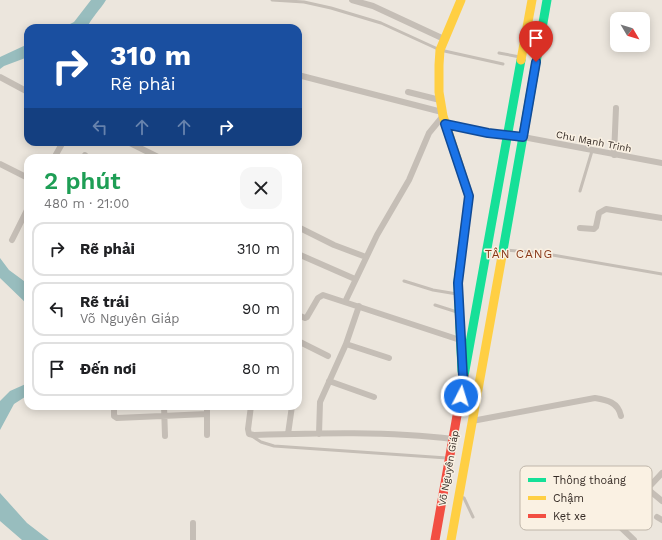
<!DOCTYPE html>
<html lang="vi">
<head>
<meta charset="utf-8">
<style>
	:root { --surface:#fff; --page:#f6f6f6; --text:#202124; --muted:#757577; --line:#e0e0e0 }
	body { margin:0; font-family:"Work Sans",sans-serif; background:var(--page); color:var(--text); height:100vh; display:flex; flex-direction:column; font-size:15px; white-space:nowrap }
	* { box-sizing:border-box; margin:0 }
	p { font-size:13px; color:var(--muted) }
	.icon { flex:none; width:22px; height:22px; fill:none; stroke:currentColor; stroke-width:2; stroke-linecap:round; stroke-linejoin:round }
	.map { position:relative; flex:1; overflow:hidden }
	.side { position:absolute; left:24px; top:154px; width:278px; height:256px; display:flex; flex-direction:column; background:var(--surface); border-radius:12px; box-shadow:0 2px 10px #0003 }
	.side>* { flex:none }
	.guide { position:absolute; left:24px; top:24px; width:278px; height:122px; border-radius:12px; box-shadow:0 2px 10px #0003; background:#1a4fa0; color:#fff; overflow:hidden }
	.needle { width:26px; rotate:128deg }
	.fabs { position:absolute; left:610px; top:12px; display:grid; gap:8px }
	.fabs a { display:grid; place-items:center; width:40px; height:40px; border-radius:8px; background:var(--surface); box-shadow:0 2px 10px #0003; font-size:20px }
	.pin { position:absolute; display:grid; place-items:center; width:34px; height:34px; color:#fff; margin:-41px -17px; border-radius:50% 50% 50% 0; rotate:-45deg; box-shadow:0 0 4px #0007 }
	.pin .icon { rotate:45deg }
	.me { position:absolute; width:44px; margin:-22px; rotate:5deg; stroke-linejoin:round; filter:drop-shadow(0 0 3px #0008) }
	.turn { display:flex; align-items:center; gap:14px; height:84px; padding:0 20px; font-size:18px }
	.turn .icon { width:52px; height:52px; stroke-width:2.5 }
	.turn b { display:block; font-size:28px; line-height:34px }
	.lanes { display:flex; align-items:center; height:38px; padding:0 20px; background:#0003; justify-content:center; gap:20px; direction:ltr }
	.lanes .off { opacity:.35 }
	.round { display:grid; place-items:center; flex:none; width:42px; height:42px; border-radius:12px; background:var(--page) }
	.head { display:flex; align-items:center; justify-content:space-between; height:68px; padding:0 20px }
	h1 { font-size:24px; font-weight:600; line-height:30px; color:#1e9e55 }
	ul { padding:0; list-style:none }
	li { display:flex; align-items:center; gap:12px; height:54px; margin:0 8px 6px; padding:0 12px; border:2px solid var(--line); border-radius:12px }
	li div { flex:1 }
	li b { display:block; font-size:15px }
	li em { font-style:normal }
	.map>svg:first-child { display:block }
	.water { fill:#98bdbe }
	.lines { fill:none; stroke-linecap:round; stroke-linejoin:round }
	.lane { stroke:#c5beb6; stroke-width:3 }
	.street { stroke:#c5beb6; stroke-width:6 }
	.fast { stroke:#16e098; stroke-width:9 }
	.slow { stroke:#ffcf43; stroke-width:9 }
	.jam { stroke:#f24e42; stroke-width:9 }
	.route-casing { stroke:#114b97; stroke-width:10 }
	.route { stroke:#1a73e8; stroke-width:7 }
	.labels { text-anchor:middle; stroke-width:3; stroke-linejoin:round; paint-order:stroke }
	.street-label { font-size:10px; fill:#352b25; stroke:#faf1e3 }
	.quarter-label { font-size:12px; letter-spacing:1px; fill:#893919; stroke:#faf1e3 }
	.key { fill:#faf1e3; stroke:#bfb6aa; stroke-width:1 }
	.key-label { font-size:11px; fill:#352b25 }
</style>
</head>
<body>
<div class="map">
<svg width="662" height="540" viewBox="0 0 662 540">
	<rect width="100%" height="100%" fill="#ece6dd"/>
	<path class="water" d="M91,0H106C100,10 91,18 87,28H62L74,22Z
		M28,44V57L4,66L0,69V57Z
		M0,258L9,270L28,284V305L0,278Z
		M28,383V395L14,404L0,430V401L10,391Z
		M0,493L27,523L49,540H22L0,521Z"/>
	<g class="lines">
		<path class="lane" d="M272,0L304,2L331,8L381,23L440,50L503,64
			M499,53L520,57
			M580,191L592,151
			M505,250L541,253L662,274
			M404,281L433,290L457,294
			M435,305L457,312
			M252,436L261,442L274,446L447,458
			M460,497L464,498L473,517"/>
		<path class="street" d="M352,0L373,6L444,39
			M298,75L442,112
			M0,77L28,92
			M408,92L440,100
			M445,123L488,133L523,137L662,163
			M128,142L160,158
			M614,155L616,108
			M54,158L63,142
			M84,158L85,155
			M0,164L28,178
			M298,227L334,245L366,257
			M580,228L594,229L596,227L599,213L606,209L662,218
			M12,240L28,208
			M298,254L355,279
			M345,302L377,235L409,180L429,133L443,116
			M298,315L305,318L307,317L318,298L323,295L460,340
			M298,341L328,356
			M346,344L389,358
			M329,381L374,397
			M114,406V416L117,418L207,414
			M164,406L165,436
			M251,406L248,429L249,434L254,435C319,433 389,431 453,439
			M472,421L595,398C607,400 618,402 621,416
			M288,434L292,406
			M319,434L320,402L346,344L359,306
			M207,435V406
			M662,473L649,487L650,491L662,501
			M657,517L662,520
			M611,518L634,540
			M193,523V540"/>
		<path class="fast" d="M502,256L547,0
			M459,272L458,283L462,371
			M464,376L521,60"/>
		<path class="slow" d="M521,60L532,0
			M459,272L469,196L443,116L439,92V65L440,50L461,0
			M451,540L502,256"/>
		<path class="jam" d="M435,540L464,376"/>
	</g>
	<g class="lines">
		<defs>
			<path id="route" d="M461,396L463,376L458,283L469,196L445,124L488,133L523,137L536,62"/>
		</defs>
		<use href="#route" class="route-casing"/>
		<use href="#route" class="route"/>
	</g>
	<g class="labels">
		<g class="street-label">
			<text transform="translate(594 141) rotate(11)" y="4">Chu Mạnh Trinh</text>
			<text transform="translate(448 468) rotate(-80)" y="4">Võ Nguyên Giáp</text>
		</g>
		<g class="quarter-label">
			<text x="519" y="258">TÂN CANG</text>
		</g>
	</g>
	<rect x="520" y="466" width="132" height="64" rx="6" class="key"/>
	<rect x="528" y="478" width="18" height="4" fill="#16e098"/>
	<rect x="528" y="496" width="18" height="4" fill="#ffcf43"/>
	<rect x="528" y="514" width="18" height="4" fill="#f24e42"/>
	<g class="key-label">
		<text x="553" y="484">Thông thoáng</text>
		<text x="553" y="502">Chậm</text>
		<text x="553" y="520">Kẹt xe</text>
	</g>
</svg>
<div class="fabs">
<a><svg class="needle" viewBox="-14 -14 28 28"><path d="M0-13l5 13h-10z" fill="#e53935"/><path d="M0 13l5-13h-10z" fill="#757577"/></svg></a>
</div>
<div class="pin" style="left:536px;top:62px;background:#d93025"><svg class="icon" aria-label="arrive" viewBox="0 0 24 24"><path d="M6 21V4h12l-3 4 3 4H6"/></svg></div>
<svg class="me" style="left:461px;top:396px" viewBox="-20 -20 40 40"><circle r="17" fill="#1a73e8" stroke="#fff" stroke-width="3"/><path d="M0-11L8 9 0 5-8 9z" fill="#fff"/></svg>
<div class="guide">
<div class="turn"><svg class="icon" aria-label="right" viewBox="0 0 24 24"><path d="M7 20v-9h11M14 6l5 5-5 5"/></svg><div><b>310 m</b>Rẽ phải</div></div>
<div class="lanes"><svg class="icon off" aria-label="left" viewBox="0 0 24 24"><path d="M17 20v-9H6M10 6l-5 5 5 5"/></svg><svg class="icon off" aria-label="ahead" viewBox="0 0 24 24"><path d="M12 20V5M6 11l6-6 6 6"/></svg><svg class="icon off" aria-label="ahead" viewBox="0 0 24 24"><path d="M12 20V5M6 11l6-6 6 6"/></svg><svg class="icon" aria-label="right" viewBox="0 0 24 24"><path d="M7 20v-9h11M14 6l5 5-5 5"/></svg></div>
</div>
<section class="side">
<div class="head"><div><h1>2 phút</h1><p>480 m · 21:00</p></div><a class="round"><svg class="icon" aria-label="close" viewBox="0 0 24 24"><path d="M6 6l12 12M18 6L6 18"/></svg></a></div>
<ul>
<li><svg class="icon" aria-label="right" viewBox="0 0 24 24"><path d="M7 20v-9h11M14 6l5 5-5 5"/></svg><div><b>Rẽ phải</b></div><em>310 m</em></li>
<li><svg class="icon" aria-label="left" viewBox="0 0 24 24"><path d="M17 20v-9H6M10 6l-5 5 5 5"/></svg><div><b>Rẽ trái</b><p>Võ Nguyên Giáp</p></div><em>90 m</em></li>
<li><svg class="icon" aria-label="arrive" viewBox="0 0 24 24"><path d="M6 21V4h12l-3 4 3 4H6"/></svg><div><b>Đến nơi</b></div><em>80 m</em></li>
</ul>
</section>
</div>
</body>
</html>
